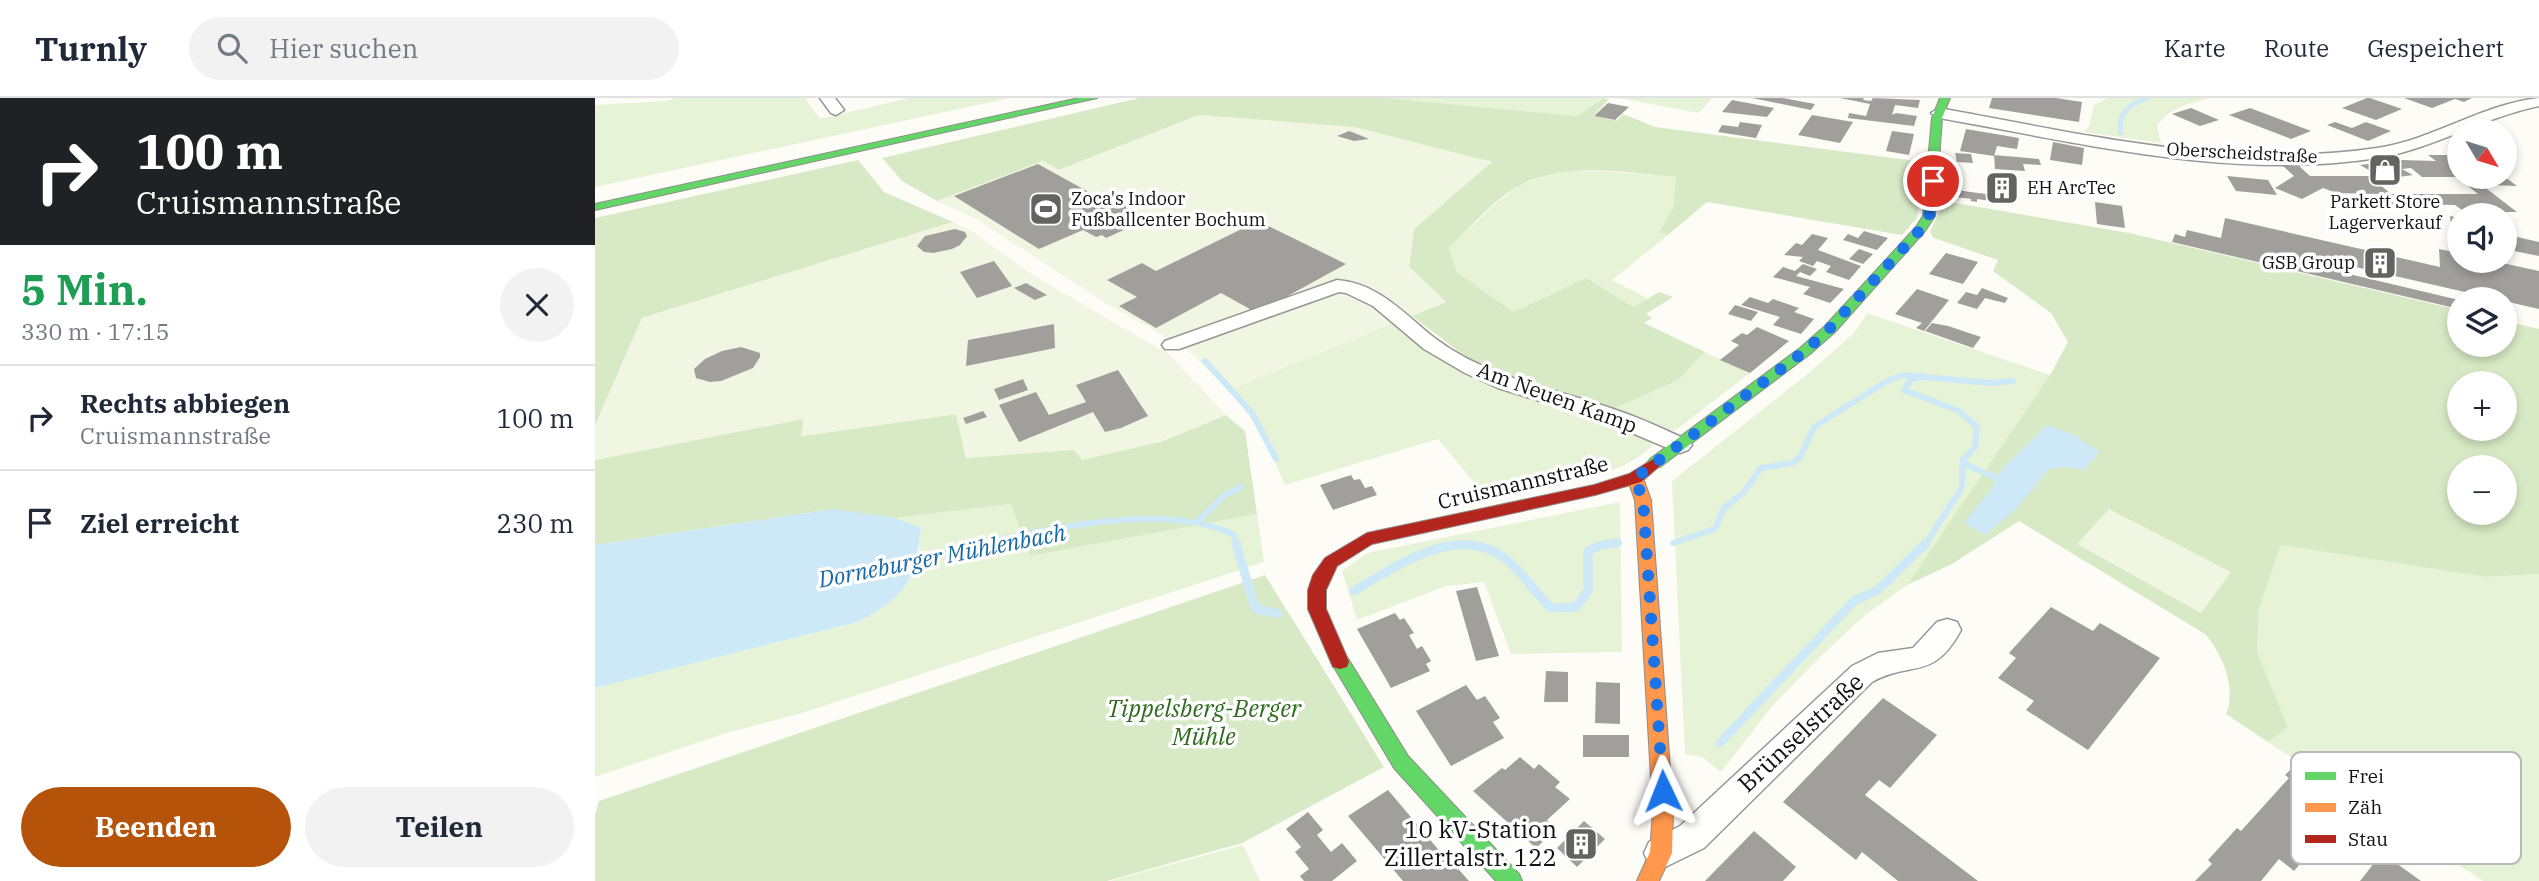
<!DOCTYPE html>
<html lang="de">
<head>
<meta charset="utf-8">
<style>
	:root { --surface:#fff; --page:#f2f2f3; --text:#1f2937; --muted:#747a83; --line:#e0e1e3; --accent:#b45309 }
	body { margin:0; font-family:"IBM Plex Serif",serif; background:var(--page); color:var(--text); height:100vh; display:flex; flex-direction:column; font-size:26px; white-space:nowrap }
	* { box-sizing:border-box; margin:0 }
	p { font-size:23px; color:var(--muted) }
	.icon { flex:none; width:38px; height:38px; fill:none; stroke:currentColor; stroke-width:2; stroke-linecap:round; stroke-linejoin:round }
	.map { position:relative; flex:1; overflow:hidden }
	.drawer { display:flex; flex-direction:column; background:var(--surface); width:595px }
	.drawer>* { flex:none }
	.banner { background:#202124; color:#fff; overflow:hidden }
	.needle { width:46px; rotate:128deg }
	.tools { position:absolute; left:1852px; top:21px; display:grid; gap:14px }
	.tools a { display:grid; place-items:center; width:70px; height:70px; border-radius:50%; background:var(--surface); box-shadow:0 4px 10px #0003; font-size:35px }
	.pin { position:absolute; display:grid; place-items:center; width:60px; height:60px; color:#fff; margin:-30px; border:4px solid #fff; border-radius:50%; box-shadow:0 2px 7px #0007 }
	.me { position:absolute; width:77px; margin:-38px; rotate:358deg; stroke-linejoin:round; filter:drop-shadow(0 0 5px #0008) }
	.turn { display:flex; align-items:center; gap:24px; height:147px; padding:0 21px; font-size:32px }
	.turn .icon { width:91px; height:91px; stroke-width:2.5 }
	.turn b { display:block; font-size:49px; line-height:60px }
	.round { display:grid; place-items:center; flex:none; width:74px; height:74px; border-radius:37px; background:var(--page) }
	.summary { display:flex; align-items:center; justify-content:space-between; height:119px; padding:0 21px }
	h1 { font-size:42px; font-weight:700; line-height:52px; color:#1e9e55 }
	.primary-button { display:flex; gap:14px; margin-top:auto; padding:14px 21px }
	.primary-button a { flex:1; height:80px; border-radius:42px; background:var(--accent); color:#fff; font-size:28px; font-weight:700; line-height:80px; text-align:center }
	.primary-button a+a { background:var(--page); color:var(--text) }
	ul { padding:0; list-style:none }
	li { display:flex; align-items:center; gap:21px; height:105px; padding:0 21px; border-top:2px solid var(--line) }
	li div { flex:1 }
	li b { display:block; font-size:26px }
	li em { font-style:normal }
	header { display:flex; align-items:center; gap:42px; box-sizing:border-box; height:98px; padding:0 35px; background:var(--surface); border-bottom:2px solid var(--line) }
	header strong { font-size:33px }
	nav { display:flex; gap:38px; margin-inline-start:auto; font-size:24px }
	.search { width:490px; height:63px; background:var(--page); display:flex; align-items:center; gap:18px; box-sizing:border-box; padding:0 24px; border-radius:38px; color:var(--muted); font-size:26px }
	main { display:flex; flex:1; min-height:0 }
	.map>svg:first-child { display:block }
	.green { fill:#e7f3d7 }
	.forest { fill:#d8eac5; fill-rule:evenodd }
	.pitch { fill:#f0f6e1 }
	.water { fill:#cde8f7 }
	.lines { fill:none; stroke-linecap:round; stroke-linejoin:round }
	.stream-far2 { stroke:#cde8f7; stroke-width:5 }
	.stream-far1 { stroke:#cde8f7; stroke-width:6 }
	.stream { stroke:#cde8f7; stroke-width:9 }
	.building { fill:#a19f9c }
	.street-casing { stroke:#979795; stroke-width:3 }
	.fast-casing { stroke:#8e8d8b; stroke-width:2 }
	.slow-casing { stroke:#8e8d8b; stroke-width:2 }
	.jam-casing { stroke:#8e8d8b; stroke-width:2 }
	.street { fill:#fffffe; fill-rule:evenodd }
	.fast { fill:#63d668; fill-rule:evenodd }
	.slow { fill:#ff974d; fill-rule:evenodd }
	.jam { fill:#b3261e; fill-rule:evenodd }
	.route { stroke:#1a73e8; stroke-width:12; stroke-dasharray:0 21.6 }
	.labels { text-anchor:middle; stroke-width:7; stroke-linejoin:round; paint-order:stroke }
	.far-street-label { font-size:18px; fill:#111; stroke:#fff }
	.far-poi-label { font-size:18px; fill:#111; stroke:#fff; text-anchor:start }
	.street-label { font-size:21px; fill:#111; stroke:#fff }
	.water-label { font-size:23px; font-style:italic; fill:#1768a6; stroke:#fff }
	.near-park-label { font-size:24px; font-style:italic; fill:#2f6b1f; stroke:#fff }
	.near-street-label { font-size:24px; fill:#111; stroke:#fff }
	.near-poi-label { font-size:24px; fill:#111; stroke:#fff; text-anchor:end }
	.key { fill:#fff; stroke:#b8b8b8; stroke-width:2 }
	.key-label { font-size:19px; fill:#111 }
</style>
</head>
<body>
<header>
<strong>Turnly</strong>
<div class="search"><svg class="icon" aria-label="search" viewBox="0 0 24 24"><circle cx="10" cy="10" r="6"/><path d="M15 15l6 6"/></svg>Hier suchen</div>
<nav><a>Karte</a><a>Route</a><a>Gespeichert</a></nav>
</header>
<main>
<section class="drawer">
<div class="banner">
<div class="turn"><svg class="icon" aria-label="right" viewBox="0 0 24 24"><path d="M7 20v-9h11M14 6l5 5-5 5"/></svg><div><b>100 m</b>Cruismannstraße</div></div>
</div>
<div class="summary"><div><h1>5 Min.</h1><p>330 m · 17:15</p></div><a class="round"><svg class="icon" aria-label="close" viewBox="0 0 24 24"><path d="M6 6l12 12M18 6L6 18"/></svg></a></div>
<ul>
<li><svg class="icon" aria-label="right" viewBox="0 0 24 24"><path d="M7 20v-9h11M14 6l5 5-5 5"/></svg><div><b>Rechts abbiegen</b><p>Cruismannstraße</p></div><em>100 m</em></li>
<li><svg class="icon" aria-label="arrive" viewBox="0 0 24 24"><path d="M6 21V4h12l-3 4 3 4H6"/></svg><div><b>Ziel erreicht</b></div><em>230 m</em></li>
</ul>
<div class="primary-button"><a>Beenden</a><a>Teilen</a></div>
</section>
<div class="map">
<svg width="1944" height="783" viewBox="0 0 1944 783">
	<rect width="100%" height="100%" fill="#fdfcf7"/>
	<path class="green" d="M82,0H210L225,21L314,0H415L0,89V7L71,3Z
		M791,0H1007L982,18Z
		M1024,0H1117L1104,15Z
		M1513,0H1613C1592,7 1578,8 1562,27L1566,45L1489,34L1494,28L1499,7Z
		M959,73H1009L1081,79L1078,110L1064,133L1073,137L1017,182L1053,201L1039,209L991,180L918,214L862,174L854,150L900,106L922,89Z
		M1272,215L1455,277L1312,487L1269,518L1228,556L1178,607L1126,674L1107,659L1090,656L1077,383L1215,274L1259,235Z
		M798,225L830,250L1055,342L1057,348C1020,384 943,390 893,401L843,341L690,387L665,331L634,292Z
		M1110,254L1155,275L1081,332L1069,333L1018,311L1083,282Z
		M1025,404L1027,554L916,556L889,484L851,488L762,522L747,473L772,455Z
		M417,406L435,458L662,416L669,464L207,615L135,634L0,679V590L263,524L310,490L322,465L326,431L300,420Z
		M1686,447L1891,479L1944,476V783H1888L1673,644L1693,629L1662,554L1664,511Z
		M648,747L665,783H515Z"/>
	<path class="forest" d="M544,0H791L982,18L1008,0L1014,1L998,18L1022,23L1028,16L1060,29L1321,63L1330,70L1322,120L1307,137L1112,104L1073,137L1064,134L1078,110L1081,79C1029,75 969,62 922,89C896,104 875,130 854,150L862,174L918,214L991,180L1039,209L1064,194L1078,199L1051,216L1057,220L1049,225L1110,254L1083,282L1018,311L924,286L866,255L817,218L851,204L814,169L819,131L896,63L604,17L464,72L448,63L342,103L307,83L287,60Z
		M263,62L289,94L358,124L47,220L0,328V120Z
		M1349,103L1534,135L1864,212V247H1909V223L1944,231V476L1891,479L1686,447L1664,511L1662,554L1693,629L1673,644L1631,616C1642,591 1627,555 1610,536L1424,423L1357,466L1312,487L1455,277L1473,244L1456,215L1398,173L1403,162L1339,140L1335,134ZM1864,285H1909V331H1864ZM1864,369H1909V415H1864Z
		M361,316L371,360L565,344L631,317L650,333L662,416L435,458L416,406L300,420L231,412L0,447V362L209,320L207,338Z
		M670,477L789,669L647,745L512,783H0V717L4,703Z"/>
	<path class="pitch" d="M604,17L760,29L897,64L819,131L814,169L851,204L634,292L591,250L509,204L381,121L342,103L448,63L465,72Z
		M358,124L378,134L439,178L575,257L631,317L565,344L487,362L479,352L371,360L361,316L206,338L209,321L0,362V328L47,220Z
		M1514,411L1636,474L1606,515L1482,446Z"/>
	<path class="water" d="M1452,327L1477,336L1505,354L1488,372L1473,369L1454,371L1421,411L1390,437L1369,425L1395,393L1407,371Z
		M238,411L300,420L326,430C319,486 312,497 263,524L0,590V447Z"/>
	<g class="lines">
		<path class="stream-far2" d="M1526,35C1522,15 1535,6 1552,0"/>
		<path class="stream-far1" d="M610,263L657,315L681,361
			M1329,278L1316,281L1309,292L1364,313L1382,329L1380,349L1368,362L1367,389L1330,447
			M1368,362L1374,368L1402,380
			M603,423L630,397L646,389
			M1078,445L1120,431L1129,410L1148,395L1166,370L1198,365L1205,359L1219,329L1292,283L1308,277L1394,285L1418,283
			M380,447C450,431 574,403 639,437L642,447
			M862,447H874
			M1006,447L1024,445"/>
		<path class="stream" d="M641,445L659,507L662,511L683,516
			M313,466L388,445
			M759,493C802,468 864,423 912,462C929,476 940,495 956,510L981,509L993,493V453L1006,447L1022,445
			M1125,645L1259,503L1283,492L1331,445"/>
	</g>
	<path class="building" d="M1157,0H1188L1220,6L1216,12Z
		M1245,0H1269L1268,2L1276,3L1278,0L1325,2L1323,10L1300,7L1297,17L1301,15L1322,18L1319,28L1253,20L1254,15L1271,18L1275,6Z
		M1397,0H1461L1487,4L1484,24L1394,10Z
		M1772,0H1775L1807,11L1781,22L1747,10Z
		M1809,0H1877L1869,4L1860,1L1837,10Z
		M1137,2L1179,10L1172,19L1127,14Z
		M1013,5L1034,9L1020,22L999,18Z
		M1596,10L1624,22L1605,28L1577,16Z
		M1655,10L1716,33L1696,41L1634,17Z
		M1217,17L1258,24L1245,45L1203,37Z
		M1145,24L1167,27L1161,40L1123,34L1127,27L1143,29Z
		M1740,24L1757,30L1771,24L1796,33L1773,43L1732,27Z
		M1371,31L1424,40L1422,51L1402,48L1399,58L1365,53Z
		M754,33L762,36L774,41L759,43L742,38Z
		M1297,33L1319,36L1314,57L1291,53Z
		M1458,44L1489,50L1487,67L1455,62Z
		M1360,55L1376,56L1378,65L1362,64Z
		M1399,57L1444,61L1446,67L1428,66L1430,73L1400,71Z
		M1833,57H1864V79H1827L1816,70L1807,71L1818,77L1790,81L1765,67L1806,62L1841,63Z
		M443,66L519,108L528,105L544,115L554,117L553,121L511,140L507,137L501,139L488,132L444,151L359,98Z
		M1687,67H1703L1715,78H1775L1796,96H1883L1873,88H1888L1922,114H1870L1860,107L1796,106L1784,96L1741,95L1728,90L1707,101L1680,90L1699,78Z
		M1632,78L1673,82L1682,97L1641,93Z
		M1885,79H1910L1922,88L1896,87Z
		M1400,84L1414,86V97L1399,95Z
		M1361,92L1413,99L1412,105L1382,101V104L1376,103V101L1361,99Z
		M1500,104L1527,108L1530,130L1502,126Z
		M1855,118L1864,120V141L1858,140Z
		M1630,120L1845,169L1844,151L1864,155V163H1898L1944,173V211L1717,159L1716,167L1864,202V211L1577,144L1580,136L1590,139L1592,132L1626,140Z
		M663,123L751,166L662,215L626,195L561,230L524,208L542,199L512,182L547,165L561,173Z
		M360,131L370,134L372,138L365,147L357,151L338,155L329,154L322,148L330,138Z
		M1269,133L1293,140L1282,152L1248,142L1253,136L1263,140Z
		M1217,136L1233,140L1223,152L1266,168L1254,182L1231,174L1236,168L1222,163L1218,168L1204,163L1208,159L1189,157L1201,145L1207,147Z
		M1909,136L1944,144V158L1909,151Z
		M1264,151L1278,156L1268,166L1254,161Z
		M1351,155L1383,164L1368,186L1334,176Z
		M399,163L417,188L382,200L365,174Z
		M1208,166L1222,171L1215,178L1205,174L1201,178L1249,191L1235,205L1208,196L1215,189L1178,179L1188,169L1200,173Z
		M431,185L452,197L440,202L419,190Z
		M1387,190L1413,200L1410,205L1390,200L1382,211L1362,205L1371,194L1382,197Z
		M1322,191L1354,202L1329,233L1321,230L1327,225L1300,216Z
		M1155,199L1173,205L1178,201L1204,210L1199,214L1219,221L1206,236L1178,227L1185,219L1146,207Z
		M1140,207L1163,214L1156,223L1133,216Z
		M1337,225L1353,228L1386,239L1378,250L1330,233Z
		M459,226L460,250L371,268L373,242Z
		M1162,229L1194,243L1155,275L1125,262L1144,247L1136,243L1147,235L1152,237Z
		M146,249L165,255V259L158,270L126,283L115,284L101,280L99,271L110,261L127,253Z
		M523,272L553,318L526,330L510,334L498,314L424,344L404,307L441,294L454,317L491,304L481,287Z
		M428,281L433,292L404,302L399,291Z
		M388,313L392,319L371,326L368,320Z
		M756,377L759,382L765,381L770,390L777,388L782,397L738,412L725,387Z
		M882,489L904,558L881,563L861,493Z
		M1456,509L1498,533L1505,525L1565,560L1493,652L1431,612L1439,603L1403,580L1421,560L1414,555Z
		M800,515L805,522L809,520L819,535L814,537L822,551L827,548L836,563L831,566L835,573L796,590L762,531Z
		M951,573L973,574V604H949Z
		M1001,584L1025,585V626L1000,625Z
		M871,587L882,602L890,598L905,620L898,624L909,640L856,668L821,613Z
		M1288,600L1342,637L1295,690L1284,682L1270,697L1383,783H1303L1267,754L1261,762L1188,704Z
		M988,637H1034V659H988Z
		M925,659L939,671L944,666L965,684L960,689L975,701L952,722L962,731L941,750L878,693L907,670L910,672Z
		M1697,670L1738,699L1732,707L1746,717L1699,773L1684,761L1666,783H1600L1617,766L1613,762L1642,730L1646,733L1694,680L1690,677Z
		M793,692L848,757L849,755L874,783H808L753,718Z
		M713,714L728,732L722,737L736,754L747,745L762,763L737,783H709L705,778L714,771L700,754L706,749L691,731Z
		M989,723L1010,741L982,769L962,750Z
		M1159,733L1201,769L1188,783H1110Z
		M1787,755L1826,783H1765Z"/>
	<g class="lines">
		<defs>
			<path id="street" d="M225,0H240L249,12L241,17L236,15Z
				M1944,0V8C1887,20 1840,50 1783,60C1637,83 1487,45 1344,20L1336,15L1344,10C1487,36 1636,72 1782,50C1838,42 1887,6 1944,0Z
				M742,182C784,185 810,217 841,241C894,281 963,291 1024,313C1048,321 1070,332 1093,342L1097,347L1093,352L1085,355L1077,352L1009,323L903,290L870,275L829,251L778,208L751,195L744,194L584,251H570L567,247L570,243Z
				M1352,521L1362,524L1366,532C1338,584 1316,562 1277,584L1109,750L1066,771L1054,766L1049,755L1054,744L1085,728L1257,568L1283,555L1318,550L1342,524Z"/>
			<path id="fast" d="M484,0H502L0,112V106Z
				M1345,0H1355L1347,20L1340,118L1330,133L1240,234L1215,256L1065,369H1055L1052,365L1055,361L1205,250L1230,228L1321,129L1328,118L1337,20Z
				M745,557L752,559L813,658L924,776L927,783H901L799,670L736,564L738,559Z"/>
			<path id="slow" d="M1040,375L1048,380L1056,402L1078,714L1077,755L1064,783H1042L1055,754L1058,714L1040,402L1032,380Z"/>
			<path id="jam" d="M1060,360L1068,365L1046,384L1000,397L777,446L742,468L731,492V511L754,564L752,569L745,571L738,569L713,511V492L718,477L730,460L772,435L999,387L1034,376Z"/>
		</defs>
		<use href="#street" class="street-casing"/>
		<use href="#fast" class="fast-casing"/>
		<use href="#slow" class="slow-casing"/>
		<use href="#jam" class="jam-casing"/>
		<use href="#street" class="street"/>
		<use href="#fast" class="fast"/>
		<use href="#slow" class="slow"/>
		<use href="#jam" class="jam"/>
	</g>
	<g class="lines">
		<path class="route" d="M1068,693L1048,402L1040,380L1210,253L1235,230L1326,131L1334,118L1338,83"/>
	</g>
	<defs>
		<symbol id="shop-square" viewBox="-11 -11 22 22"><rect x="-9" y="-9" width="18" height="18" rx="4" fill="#646362" stroke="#fff"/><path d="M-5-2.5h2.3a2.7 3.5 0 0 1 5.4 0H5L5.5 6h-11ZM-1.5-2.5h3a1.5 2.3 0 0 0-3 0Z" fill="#fff"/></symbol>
		<symbol id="building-square" viewBox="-11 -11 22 22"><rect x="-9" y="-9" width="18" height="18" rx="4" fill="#646362" stroke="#fff"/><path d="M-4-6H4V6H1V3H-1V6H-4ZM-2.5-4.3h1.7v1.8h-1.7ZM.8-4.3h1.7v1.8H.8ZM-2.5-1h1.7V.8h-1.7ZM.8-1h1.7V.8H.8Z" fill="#fff"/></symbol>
		<symbol id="stadium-square" viewBox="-11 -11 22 22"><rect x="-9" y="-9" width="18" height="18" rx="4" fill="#646362" stroke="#fff"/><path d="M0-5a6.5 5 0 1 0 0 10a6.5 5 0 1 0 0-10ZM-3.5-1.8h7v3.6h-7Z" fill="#fff"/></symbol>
	</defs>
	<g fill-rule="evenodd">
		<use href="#shop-square" x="1771" y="53" width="38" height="38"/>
		<use href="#building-square" x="1388" y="71" width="38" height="38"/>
		<use href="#stadium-square" x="432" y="92" width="38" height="38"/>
		<use href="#building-square" x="1766" y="146" width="38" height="38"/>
		<use href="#building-square" x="967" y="727" width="38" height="38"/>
	</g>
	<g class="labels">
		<g class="far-street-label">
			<text transform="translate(1647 55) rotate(3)" y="6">Oberscheidstraße</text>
		</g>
		<g class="far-poi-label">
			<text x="1432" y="96">EH ArcTec</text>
			<text x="476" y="107">Zoca's Indoor<tspan x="476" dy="21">Fußballcenter Bochum</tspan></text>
			<text x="1790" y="110" text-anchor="middle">Parkett Store<tspan x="1790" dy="21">Lagerverkauf</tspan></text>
			<text x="1760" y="171" text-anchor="end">GSB Group</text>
		</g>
		<g class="street-label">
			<text transform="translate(962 300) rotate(20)" y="7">Am Neuen Kamp</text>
			<text transform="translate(928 385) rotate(-13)" y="7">Cruismannstraße</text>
		</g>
		<g class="water-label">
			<text transform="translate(347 458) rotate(-11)" y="8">Dorneburger Mühlenbach</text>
		</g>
		<g class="near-park-label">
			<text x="609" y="619">Tippelsberg-Berger<tspan x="609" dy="28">Mühle</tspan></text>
		</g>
		<g class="near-street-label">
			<text transform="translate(1206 635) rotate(-43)" y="8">Brünselstraße</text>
		</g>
		<g class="near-poi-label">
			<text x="962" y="740">10 kV-Station<tspan x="962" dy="28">Zillertalstr. 122</tspan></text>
		</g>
	</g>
	<rect x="1696" y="654" width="230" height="112" rx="10" class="key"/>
	<rect x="1710" y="674" width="31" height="8" fill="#63d668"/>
	<rect x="1710" y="705" width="31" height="9" fill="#ff974d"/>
	<rect x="1710" y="737" width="31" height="8" fill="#b3261e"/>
	<g class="key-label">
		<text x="1753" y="685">Frei</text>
		<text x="1753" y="716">Zäh</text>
		<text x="1753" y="748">Stau</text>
	</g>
</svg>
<div class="tools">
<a><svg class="needle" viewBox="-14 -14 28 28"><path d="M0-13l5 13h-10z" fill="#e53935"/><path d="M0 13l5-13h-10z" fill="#747a83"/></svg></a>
<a><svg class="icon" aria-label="sound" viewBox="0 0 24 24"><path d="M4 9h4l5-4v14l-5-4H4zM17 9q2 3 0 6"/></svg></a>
<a><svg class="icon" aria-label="layers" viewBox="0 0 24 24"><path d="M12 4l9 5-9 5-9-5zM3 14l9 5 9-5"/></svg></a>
<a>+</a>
<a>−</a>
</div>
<div class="pin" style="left:1338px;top:83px;background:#d93025"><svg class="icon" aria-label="arrive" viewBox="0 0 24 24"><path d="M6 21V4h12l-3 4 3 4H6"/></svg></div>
<svg class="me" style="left:1068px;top:693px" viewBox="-20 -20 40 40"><path d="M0-17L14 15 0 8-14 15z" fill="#1a73e8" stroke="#fff" stroke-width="4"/></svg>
</div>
</main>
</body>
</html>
